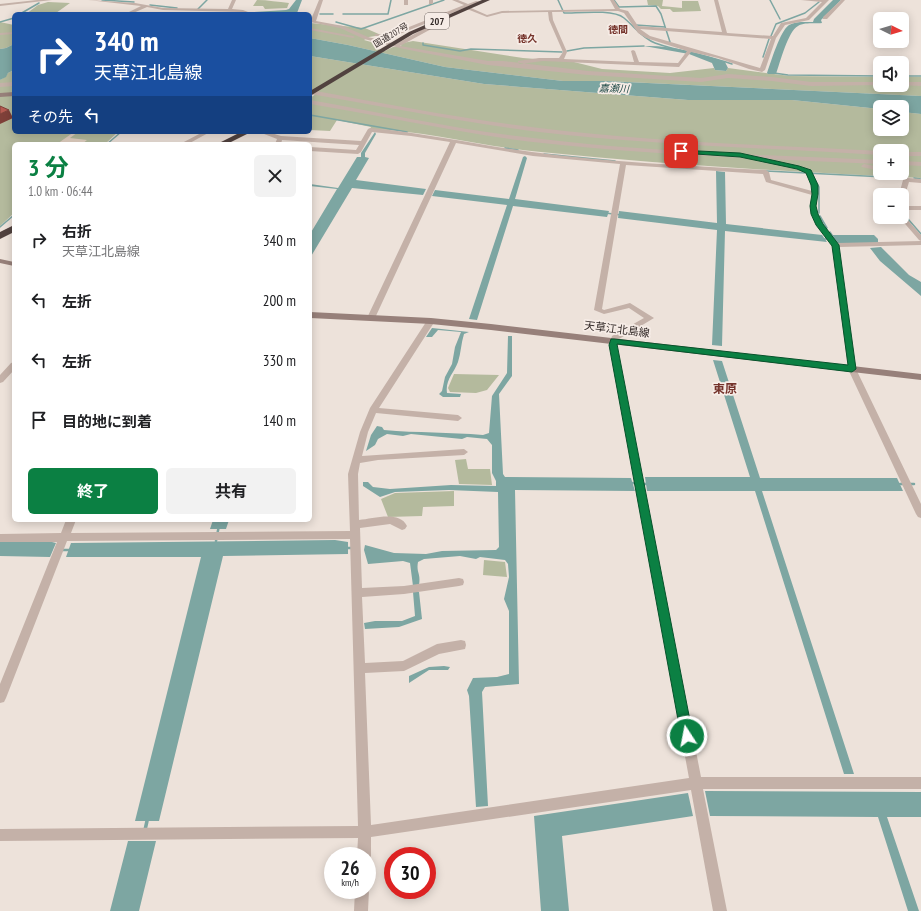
<!DOCTYPE html>
<html lang="ja">
<head>
<meta charset="utf-8">
<style>
	:root { --surface:#fff; --page:#f2f2f2; --text:#202124; --muted:#757577; --accent:#0b8043 }
	body { margin:0; font-family:"PT Sans Narrow","Noto Sans JP",sans-serif; background:var(--page); color:var(--text); height:100vh; display:flex; flex-direction:column; font-size:15px; white-space:nowrap }
	* { box-sizing:border-box; margin:0 }
	p { font-size:13px; color:var(--muted) }
	.icon { flex:none; width:22px; height:22px; fill:none; stroke:currentColor; stroke-width:2; stroke-linecap:round; stroke-linejoin:round }
	.map { position:relative; flex:1; overflow:hidden }
	.details { position:absolute; left:12px; top:142px; width:300px; height:380px; display:flex; flex-direction:column; background:var(--surface); border-radius:6px; box-shadow:0 2px 10px #0003 }
	.details>* { flex:none }
	.hud { position:absolute; left:12px; top:12px; width:300px; height:122px; border-radius:6px; box-shadow:0 2px 10px #0003; background:#1a4fa0; color:#fff; overflow:hidden }
	.needle { width:26px; rotate:95deg }
	.buttons { position:absolute; left:873px; top:12px; display:grid; gap:8px }
	.buttons a { display:grid; place-items:center; width:36px; height:36px; border-radius:6px; background:var(--surface); box-shadow:0 2px 10px #0003; font-size:20px }
	.speed { position:absolute; left:324px; top:847px; display:flex; gap:8px; font-size:20px; font-weight:700; text-align:center }
	.speed>* { display:grid; place-content:center; width:52px; height:52px; border-radius:50%; background:var(--surface); box-shadow:0 2px 10px #0003; line-height:1 }
	.speed small { font-size:10px; font-weight:400 }
	.speed .limit { border:6px solid #d22; background:#fff; color:#111 }
	.pin { position:absolute; display:grid; place-items:center; width:34px; height:34px; color:#fff; margin:-17px; border-radius:8px; box-shadow:0 2px 6px #0006 }
	.me { position:absolute; width:44px; margin:-22px; rotate:349deg; stroke-linejoin:round; filter:drop-shadow(0 0 3px #0008) }
	.turn { display:flex; align-items:center; gap:14px; height:84px; padding:0 16px; font-size:18px }
	.turn .icon { width:52px; height:52px; stroke-width:2.5 }
	.turn b { display:block; font-size:28px; line-height:34px }
	.then { display:flex; align-items:center; height:38px; padding:0 16px; background:#0003; gap:8px; font-size:15px }
	.round { display:grid; place-items:center; flex:none; width:42px; height:42px; border-radius:6px; background:var(--page) }
	.overview { display:flex; align-items:center; justify-content:space-between; height:68px; padding:0 16px }
	h1 { font-size:24px; font-weight:700; line-height:30px; color:var(--accent) }
	.button { display:flex; gap:8px; margin-top:auto; padding:8px 16px }
	.button a { flex:1; height:46px; border-radius:6px; background:var(--accent); color:#fff; font-size:16px; font-weight:700; line-height:46px; text-align:center }
	.button a+a { background:var(--page); color:var(--text) }
	ul { padding:0; list-style:none }
	li { display:flex; align-items:center; gap:12px; height:60px; padding:0 16px }
	li div { flex:1 }
	li b { display:block; font-size:15px }
	li em { font-style:normal }
	.map>svg:first-child { display:block }
	.green { fill:#b4ba9d; fill-rule:evenodd }
	.plaza { fill:#e3d1c3 }
	.water { fill:#7da6a2 }
	.lines { fill:none; stroke-linecap:round; stroke-linejoin:round }
	.stream-far2 { stroke:#7da6a2; stroke-width:1.5 }
	.stream-far1 { stroke:#7da6a2; stroke-width:2.5 }
	.stream { stroke:#7da6a2; stroke-width:3.5 }
	.street { fill:#c4b1a8; fill-rule:evenodd }
	.secondary { fill:#97807a; fill-rule:evenodd }
	.highway { fill:#51423f; fill-rule:evenodd }
	.shaded-wall { fill:#7f4039 }
	.building { fill:#b55b51; stroke:#7f4039 }
	.route { fill:#0b8043; stroke:#07532c }
	.labels { text-anchor:middle; stroke-width:3.5; stroke-linejoin:round; paint-order:stroke }
	.far-street-label { font-size:9px; fill:#322927; stroke:#f6ece6 }
	.shield { fill:#f6ece6; stroke:#6d6460; stroke-width:1 }
	.shield-label { font-size:10px; font-weight:bold; fill:#322927 }
	.far-neighbourhood-label { font-size:10px; font-weight:bold; fill:#75332b; stroke:#f6ece6 }
	.far-water-label { font-size:10px; font-style:italic; fill:#234d4a; stroke:#f6ece6 }
	.street-label { font-size:11px; fill:#322927; stroke:#f6ece6 }
	.neighbourhood-label { font-size:12px; font-weight:bold; fill:#75332b; stroke:#f6ece6 }
</style>
</head>
<body>
<div class="map">
<svg width="921" height="911" viewBox="0 0 921 911">
	<rect width="100%" height="100%" fill="#ede2da"/>
	<path class="green" d="M257,0C268,0 278,2 289,3L287,8L265,9L263,6H253Z
		M647,0H663L662,6L682,8V1H698L701,11L673,12L670,9H661L658,6L648,5Z
		M48,2L70,3L56,13L26,14L38,5Z
		M0,22L14,25V44L6,48L0,49Z
		M310,23L365,28L381,35L369,37L364,40L382,45L377,49L385,51L393,47H400L403,43L413,41L523,58L574,62L602,69L670,73L714,68L715,70L726,71L728,68L790,76L880,77V85H902V77H921V96L606,81H563L445,67L348,45L310,38Z
		M310,56L484,84L688,100H792L880,109V129H902V112L921,114V178C794,172 667,165 541,152C484,147 428,131 370,129L371,127L337,120L330,131L310,130V98L319,92L310,90ZM880,151H902V173H880Z
		M14,70V132H118L105,144H14V213L0,226V80L5,77L8,73Z
		M454,374L499,375L487,390L476,393L450,392L448,388Z
		M466,459L468,469H490L492,485L459,484L455,460Z
		M454,491V506L423,507L422,516L388,517L381,499L395,493Z
		M484,560L505,562L507,577L483,575Z"/>
	<path class="plaza" d="M74,132H78L70,138L87,140L82,144H57Z"/>
	<path class="water" d="M296,0H302L297,13L266,12L257,14L254,12L286,10L289,9Z
		M833,0H841L821,20L822,23C815,24 804,22 798,26C788,31 780,63 776,74H768L767,73C771,62 780,31 789,25C796,21 806,22 813,22L814,19Z
		M310,38L348,45L445,67L563,81H605L921,96V114L902,112V107H880V109L792,100H688L484,84L310,56Z
		M14,44V70L8,73L6,77L0,80V49L6,48Z
		M644,46C669,45 702,53 725,62L728,68L726,71L715,70L712,63L689,54Z
		M375,132L376,134L365,153V157L369,158L356,180L426,189L423,195L352,188L310,258V234L337,189L310,186V184L338,188L357,157H361V153Z
		M525,156L527,158L515,199L609,211L607,217L513,206L477,320L469,319L507,205L432,196L435,190L509,199L523,157Z
		M716,171L725,172L726,224L822,235L827,242L725,231L722,346L712,345L717,230L618,218L619,211L717,223Z
		M832,235H874L878,239V243H837Z
		M881,247L909,275L921,282V296L880,261L870,248Z
		M432,328L469,332L464,334C461,343 461,353 458,362C454,373 445,380 447,393L461,394L460,397H443L439,394L442,391L445,377L452,364L455,347L461,332L438,330L432,337H426Z
		M508,336H512V376L499,394L503,474L505,477L631,478L635,491L515,490L519,684L485,687L482,692L488,806L476,807L469,696L467,690L473,678L497,677L509,674V611L504,599L509,577L508,564L505,560L480,557L476,559L460,556L424,559L418,562C416,573 421,573 419,585L413,586L410,563L403,561L368,564L364,550L365,545L394,553L426,554L442,551L496,550L499,547L498,492L449,490L395,492L380,497L363,486V482H368L373,487L390,489L451,485L496,486V481L492,473V445L487,439L467,437L462,439L411,434L403,436L387,434L378,439L375,445L366,451L371,435L377,426L382,427L384,430C417,433 450,432 483,435L489,433L492,396L507,373Z
		M713,360L722,361L760,478H897L903,491H762L854,774H844L755,491H647L645,477H750Z
		M213,520H229L226,529H210Z
		M335,540L348,542V554L223,556L159,821H135L201,557H66L71,543Z
		M0,542H52L56,543L50,557L0,556Z
		M413,592H419L422,619L399,627L365,629L364,623L375,621H402L415,616Z
		M444,666L450,667L448,670H429L409,683V676L429,667Z
		M705,791L921,792V817H887L919,911H908L878,817L710,816Z
		M688,793L693,816L562,836L569,911H541L534,816Z
		M128,841H156L139,911H110Z"/>
	<g class="lines">
		<path class="stream-far2" d="M102,0L134,2
			M558,0L564,13C579,13 613,9 624,18C635,27 642,38 655,43C680,52 707,55 732,64
			M614,0L619,7L656,6L661,14L670,42L667,43
			M770,0L780,19
			M150,5L177,8
			M198,9L207,0
			M297,13L308,14
			M20,14L39,3
			M320,14H333
			M343,14H388L391,0
			M0,22L14,18
			M336,22L361,29L444,0
			M636,25L665,27
			M771,36L776,24L805,13L819,2
			M423,43V45L460,51L471,49L562,52
			M567,51L584,48L644,46
			M763,57L769,39
			M774,73L788,75L880,76
			M902,76H921
			M310,115L407,132
			M107,144L121,132
			M505,148L518,150
			M544,154L615,161
			M766,171L905,178
			M812,174L819,187V213
			M914,178L921,179
			M902,206L905,194
			M902,212L921,234
			M605,213L622,215
			M820,216L827,228
			M0,227L14,215
			M830,232L832,235
			M821,239H835"/>
		<path class="stream-far1" d="M633,483L646,484
			M900,484H914
			M216,541L220,520
			M348,548H354
			M61,550H69"/>
		<path class="stream" d="M145,830L147,821"/>
		<path class="street" d="M37,0H52L0,6V4Z
			M88,0L135,3L163,8L228,9L232,0H236L232,9L243,10L253,14L242,12L163,10L147,7L131,14H125L141,6Z
			M319,0H323L316,21L343,26L368,37L396,44L440,20H444V22L400,46L488,61H503L588,71L701,78L728,74L772,77L811,82H880V85H882L811,86L772,81L728,78L701,82L588,75L488,65L404,49L364,39L340,28L310,22Z
			M404,0H408V5H404Z
			M429,0H433V4H429Z
			M452,0H458L468,4L476,1L483,2L477,3L392,37L376,36L374,35L376,34L389,35L464,5Z
			M610,0H614L620,9L628,11L638,26L722,32L714,0H718L727,33L773,36L781,23L806,18L822,2L801,0H829L809,20L785,25L776,38L765,70L762,72L749,69L718,58L691,52L679,67L543,61L520,64L518,63V61L539,58H559L563,52L549,20L548,12L502,13L487,17L467,9L471,8L487,15L502,11L615,9ZM618,11L624,13L638,33L646,38L687,51L678,63L639,62L635,51L633,50L631,51L634,62L564,59L567,52L553,20L552,12ZM640,29L771,39L760,68L650,36Z
			M841,0H845L827,19H823V17Z
			M310,28L353,36L355,37L353,38L310,30Z
			M14,32V34L0,35V33Z
			M14,82V86L0,87V83Z
			M902,82H921V86L900,85H902Z
			M310,90C386,104 463,119 539,128C652,142 767,145 880,151V155C767,148 652,145 539,132C463,122 386,107 310,94Z
			M310,100C384,113 458,130 533,138C648,152 764,155 880,160V164C764,159 648,155 533,142C458,133 384,116 310,104Z
			M370,128C425,133 478,145 532,152C610,162 688,166 766,170L769,172L771,180L812,191V185L804,171L765,162V160L767,159L808,169L818,185L816,206L818,214L823,225L837,243L921,241L919,240L900,218L899,217H902V215L904,216L921,235V245L839,247L856,369L921,504V518L918,517L916,514L848,369L832,245L817,225L812,214L810,206L812,195L766,182L763,174L626,165L602,309L604,310L630,303L654,318L619,339L617,345L701,777H921V789H703L727,911H713L691,790L371,837V856L367,861V856H357L358,838L0,841V829L358,826L350,539L67,541L6,698L4,702L0,703V684L57,542H0V534L61,533L66,520H76L71,533L350,531L348,474L360,432L370,408L428,319H431L435,321L379,408L458,415L462,418L458,421L376,413L368,432L362,456L464,449L468,452L464,455L378,460L360,463L358,474L359,520C373,519 399,510 407,526L405,529L402,530L390,524L360,528L362,588L404,586L459,578L463,579L464,582L463,585L459,586L404,594L362,597L365,663L403,661L437,644L461,640L465,641L466,645L465,649L439,654L404,671L365,673L371,825L689,778L609,345L612,336L644,318L629,308L604,314L594,310L620,164L533,156L456,143L375,318L371,320L367,318L450,142L411,136L372,132L361,152L358,154L310,151V147L356,150L359,145L282,140L281,144H275L277,139L259,132H268L281,136L361,141L368,129Z
			M203,132H210L188,144H180Z
			M902,152H921V156H902Z
			M902,161L921,162V166L902,165Z
			M864,164L880,167V171L862,167L861,166Z
			M893,173H902L908,178L921,179V183L909,182L905,195L902,197V195H899L903,180L900,176Z
			M902,206H921V210H902Z
			M14,362V370L3,382L0,383V375L11,363Z
			M367,886L369,890L368,911H354L355,890H367Z"/>
		<path class="secondary" d="M14,92V96L0,97V93Z
			M0,259L14,262V266L0,263Z
			M310,312L431,318L491,324L921,374V380L491,330L431,324L310,318Z"/>
		<path class="highway" d="M482,0H490L413,34L310,96V91L409,32Z
			M241,132H251L227,144H217Z
			M14,225V232L0,239V232Z"/>
	</g>
	<path class="shaded-wall" d="M9,110L13,118L0,124V114Z"/>
	<path class="building" d="M0,106L9,110L0,114Z"/>
	<path class="route" d="M678,150L740,153L799,166L811,170L818,185V194L816,206L818,214L823,224L839,245L856,369L852,372L617,344L693,736L691,741L687,742L683,741L681,736L609,345L611,339H614L848,365L832,246L816,225L811,214L810,206L812,194L811,185L806,173L797,169L740,157L681,153L678,151Z"/>
	<g class="labels">
		<g class="far-street-label">
			<text transform="translate(391 35) rotate(-31)" y="3">国道207号</text>
		</g>
		<rect class="shield" x="425" y="13" width="24" height="16" rx="3"/>
		<g class="shield-label">
			<text x="437" y="25">207</text>
		</g>
		<g class="far-neighbourhood-label">
			<text x="618" y="33">徳間</text>
			<text x="527" y="42">徳久</text>
		</g>
		<g class="far-water-label">
			<text transform="translate(614 88) rotate(2)" y="4">嘉瀬川</text>
		</g>
		<g class="street-label">
			<text transform="translate(617 329) rotate(7)" y="4">天草江北島線</text>
		</g>
		<g class="neighbourhood-label">
			<text x="725" y="393">東原</text>
		</g>
	</g>
</svg>
<div class="buttons">
<a><svg class="needle" viewBox="-14 -14 28 28"><path d="M0-13l5 13h-10z" fill="#e53935"/><path d="M0 13l5-13h-10z" fill="#757577"/></svg></a>
<a><svg class="icon" aria-label="sound" viewBox="0 0 24 24"><path d="M4 9h4l5-4v14l-5-4H4zM17 9q2 3 0 6"/></svg></a>
<a><svg class="icon" aria-label="layers" viewBox="0 0 24 24"><path d="M12 4l9 5-9 5-9-5zM3 14l9 5 9-5"/></svg></a>
<a>+</a>
<a>−</a>
</div>
<div class="speed"><div>26<small>km/h</small></div><div class="limit">30</div></div>
<div class="pin" style="left:681px;top:151px;background:#d93025"><svg class="icon" aria-label="arrive" viewBox="0 0 24 24"><path d="M6 21V4h12l-3 4 3 4H6"/></svg></div>
<svg class="me" style="left:687px;top:736px" viewBox="-20 -20 40 40"><circle r="17" fill="#0b8043" stroke="#fff" stroke-width="3"/><path d="M0-11L8 9 0 5-8 9z" fill="#fff"/></svg>
<div class="hud">
<div class="turn"><svg class="icon" aria-label="right" viewBox="0 0 24 24"><path d="M7 20v-9h11M14 6l5 5-5 5"/></svg><div><b>340 m</b>天草江北島線</div></div>
<div class="then">その先<svg class="icon" aria-label="left" viewBox="0 0 24 24"><path d="M17 20v-9H6M10 6l-5 5 5 5"/></svg></div>
</div>
<section class="details">
<div class="overview"><div><h1>3 分</h1><p>1.0 km · 06:44</p></div><a class="round"><svg class="icon" aria-label="close" viewBox="0 0 24 24"><path d="M6 6l12 12M18 6L6 18"/></svg></a></div>
<ul>
<li><svg class="icon" aria-label="right" viewBox="0 0 24 24"><path d="M7 20v-9h11M14 6l5 5-5 5"/></svg><div><b>右折</b><p>天草江北島線</p></div><em>340 m</em></li>
<li><svg class="icon" aria-label="left" viewBox="0 0 24 24"><path d="M17 20v-9H6M10 6l-5 5 5 5"/></svg><div><b>左折</b></div><em>200 m</em></li>
<li><svg class="icon" aria-label="left" viewBox="0 0 24 24"><path d="M17 20v-9H6M10 6l-5 5 5 5"/></svg><div><b>左折</b></div><em>330 m</em></li>
<li><svg class="icon" aria-label="arrive" viewBox="0 0 24 24"><path d="M6 21V4h12l-3 4 3 4H6"/></svg><div><b>目的地に到着</b></div><em>140 m</em></li>
</ul>
<div class="button"><a>終了</a><a>共有</a></div>
</section>
</div>
</body>
</html>
